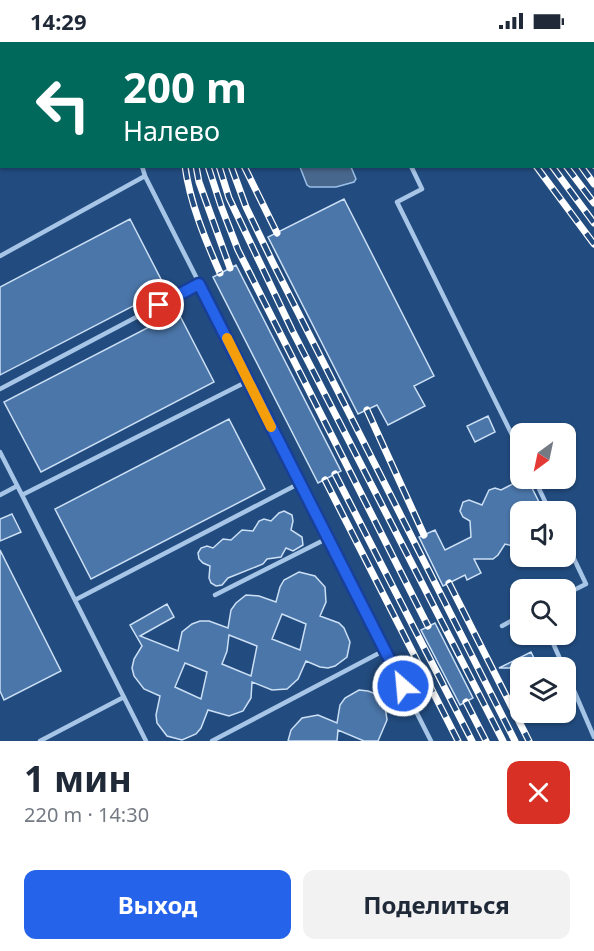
<!DOCTYPE html>
<html lang="ru">
<head>
<meta charset="utf-8">
<style>
	:root { --surface:#fff; --page:#f2f2f3; --text:#1f2937; --muted:#747a83; --accent:#2563eb }
	body { margin:0; font-family:"Noto Sans",sans-serif; background:var(--page); color:var(--text); height:100vh; display:flex; flex-direction:column; font-size:22px; white-space:nowrap }
	* { box-sizing:border-box; margin:0 }
	p { font-size:20px; color:var(--muted) }
	.icon { flex:none; width:33px; height:33px; fill:none; stroke:currentColor; stroke-width:2; stroke-linecap:round; stroke-linejoin:round }
	.map { position:relative; height:699px; overflow:hidden }
	.details { display:flex; flex-direction:column; background:var(--surface); flex:1 }
	.details>* { flex:none }
	.hud { position:absolute; left:0px; top:0px; width:594px; height:126px; box-shadow:0 2px 4px #0004; background:#00695c; color:#fff; overflow:hidden }
	.needle { width:39px; rotate:213deg }
	.controls { position:absolute; left:510px; top:381px; display:grid; gap:12px }
	.controls a { display:grid; place-items:center; width:66px; height:66px; border-radius:12px; background:var(--surface); box-shadow:0 2px 4px #0004; font-size:30px }
	.pin { position:absolute; display:grid; place-items:center; width:51px; height:51px; color:#fff; margin:-26px; border:3px solid #fff; border-radius:50%; box-shadow:0 2px 6px #0007 }
	.me { position:absolute; width:66px; margin:-33px; rotate:333deg; stroke-linejoin:round; filter:drop-shadow(0 0 4px #0008) }
	.turn { display:flex; align-items:center; gap:21px; height:126px; padding:0 24px; font-size:27px }
	.turn .icon { width:78px; height:78px; stroke-width:2.5 }
	.turn b { display:block; font-size:42px; line-height:51px }
	.round { display:grid; place-items:center; flex:none; width:63px; height:63px; border-radius:12px; background:var(--page) }
	.summary { display:flex; align-items:center; justify-content:space-between; height:102px; padding:0 24px }
	h1 { font-size:36px; font-weight:700; line-height:45px }
	.primary-button { display:flex; gap:12px; margin-top:auto; padding:12px 24px }
	.primary-button a { flex:1; height:69px; border-radius:12px; background:var(--accent); color:#fff; font-size:24px; font-weight:700; line-height:69px; text-align:center }
	.primary-button a+a { background:var(--page); color:var(--text) }
	.status { display:flex; justify-content:space-between; align-items:center; height:42px; padding:0 30px; background:var(--surface); direction:ltr }
	.status svg { height:16px; fill:currentColor }
	.map>svg:first-child { display:block }
	.water { fill:#48678c; stroke:#9bc0e8; stroke-width:1.5 }
	.building { fill:#4b76a9; stroke:#cbdff5; stroke-width:1.5; fill-rule:evenodd }
	.lines { fill:none; stroke-linecap:round; stroke-linejoin:round }
	.service { stroke:#a7c5e7; stroke-width:4.5 }
	.rail-casing { stroke:#fff; stroke-width:7 }
	.rail { stroke:#224c7f; stroke-width:4.5; stroke-dasharray:14; stroke-linecap:butt }
	.route-casing { stroke:#184099; stroke-width:15 }
	.route { stroke:#2563eb; stroke-width:10 }
	.slow { stroke:#f59e0b; stroke-width:10 }
</style>
</head>
<body>
<div class="status"><b>14:29</b><svg viewBox="0 0 49 12"><path d="M0 12V9h3v3zM5 12V6h3v6zM10 12V3h3v9zM15 12V0h3v12zM26 1h20v11H26zM47 4h2v5h-2z"/></svg></div>
<div class="map">
<svg width="594" height="699" viewBox="0 0 594 699">
	<rect width="100%" height="100%" fill="#224c7f"/>
	<path class="water" d="M300,125H351L356,137L354,140L336,145H310L307,143Z"/>
	<path class="building" d="M344,157L434,334L414,344L425,364L388,383L377,363L358,372L268,195Z
		M130,177L166,247L0,333V245Z
		M236,223L341,429L318,441L213,235Z
		M178,270L214,340L41,430L4,360Z
		M488,374L495,390L475,400L467,384Z
		M229,377L265,447L91,537L55,467Z
		M524,436H527L544,470H520V506L505,502L498,513L493,517H474L481,531L467,538L465,533L443,544L419,495L435,488L445,508L471,495L470,479L463,475L460,469L463,460L469,458L482,463L489,448L495,446L501,448Z
		M284,469L292,473L293,479L291,488L302,495L303,503L293,509L286,506L281,515L267,517L263,522L228,536L222,543L216,544L211,541L209,536L210,524L203,521L199,517L198,511L201,506L207,504L213,506L223,497L231,498L242,488L253,489L259,479L264,477L271,479L279,471Z
		M12,472L21,490L0,499V477Z
		M0,508L61,629L4,658L0,649Z
		M299,530L315,534L325,545L326,560L320,574L339,581L344,586L350,600L347,615L335,624L328,626L320,625L306,619L298,637L287,647L272,648L252,640L251,656L243,669L229,674L208,668L201,686L196,692L182,698L167,694L157,681L156,673L160,654L144,647L134,634L132,626L134,617L142,604L130,583L167,562L174,575L140,594L178,609L182,590L192,582L200,579H209L228,586L231,568L236,561L246,553L259,554L276,560L280,545L284,538ZM282,572L306,582L300,608L272,597ZM229,593L257,604L251,634L222,622L227,609ZM185,621L207,630L201,657L175,645Z
		M435,581L473,656L460,663L421,588Z
		M531,610L539,626H499Z
		M359,648L368,649L376,652L385,663L387,678L378,699H364L338,688L337,699H288L291,688L302,676L318,673L337,681L340,663L345,656Z"/>
	<g class="lines">
		<path class="service" d="M336,0L339,2
			M294,2L297,0
			M142,124L145,134
			M411,124L422,147L397,160L520,409
			M0,214L145,134L431,699
			M0,347L199,242
			M0,410L22,453
			M534,436L550,470
			M0,453L17,444
			M566,500L586,542L566,552
			M215,553L328,496
			M75,558L300,441
			M502,584L520,574
			M549,592L564,626
			M566,630L594,695
			M40,699L124,655
			M146,699L22,453L248,339
			M212,699L385,608"/>
		<defs>
			<path id="rail" d="M207,0V2
				M443,0L444,2
				M459,0L460,2
				M473,0L475,2
				M488,0L489,2
				M502,0L503,2
				M515,0L517,2
				M554,0L555,2
				M567,0L568,2
				M582,0L584,2
				M100,2L102,0
				M184,2V0
				M592,13L594,15
				M592,34L594,36
				M592,51L594,53
				M0,90L2,88
				M592,103L594,105
				M592,121L594,123
				M185,124C190,161 205,197 220,231
				M196,124L199,140L230,226
				M208,124L221,164L238,208L428,584
				M219,124L229,156L292,288L503,699
				M231,124L246,165L273,221L515,699
				M244,124L277,191
				M536,124L594,202
				M552,124L594,181
				M566,124L594,161
				M581,124L594,142
				M367,368L424,493
				M335,432L472,699
				M325,438L458,699
				M449,541L529,699
				M466,660L486,699"/>
		</defs>
		<use href="#rail" class="rail-casing"/>
		<use href="#rail" class="rail"/>
	</g>
	<g class="lines">
		<defs>
			<path id="route" d="M159,263L199,242L403,644"/>
		</defs>
		<use href="#route" class="route-casing"/>
		<use href="#route" class="route"/>
		<path class="slow" d="M227,296L271,385"/>
	</g>
</svg>
<div class="controls">
<a><svg class="needle" viewBox="-14 -14 28 28"><path d="M0-13l5 13h-10z" fill="#e53935"/><path d="M0 13l5-13h-10z" fill="#747a83"/></svg></a>
<a><svg class="icon" aria-label="sound" viewBox="0 0 24 24"><path d="M4 9h4l5-4v14l-5-4H4zM17 9q2 3 0 6"/></svg></a>
<a><svg class="icon" aria-label="search" viewBox="0 0 24 24"><circle cx="10" cy="10" r="6"/><path d="M15 15l6 6"/></svg></a>
<a><svg class="icon" aria-label="layers" viewBox="0 0 24 24"><path d="M12 4l9 5-9 5-9-5zM3 14l9 5 9-5"/></svg></a>
</div>
<div class="pin" style="left:159px;top:263px;background:#d93025"><svg class="icon" aria-label="arrive" viewBox="0 0 24 24"><path d="M6 21V4h12l-3 4 3 4H6"/></svg></div>
<svg class="me" style="left:403px;top:644px" viewBox="-20 -20 40 40"><circle r="17" fill="#2563eb" stroke="#fff" stroke-width="3"/><path d="M0-11L8 9 0 5-8 9z" fill="#fff"/></svg>
<div class="hud">
<div class="turn"><svg class="icon" aria-label="left" viewBox="0 0 24 24"><path d="M17 20v-9H6M10 6l-5 5 5 5"/></svg><div><b>200 m</b>Налево</div></div>
</div>
</div>
<section class="details">
<div class="summary"><div><h1>1 мин</h1><p>220 m · 14:30</p></div><a class="round" style="background:#d93025;color:#fff"><svg class="icon" aria-label="close" viewBox="0 0 24 24"><path d="M6 6l12 12M18 6L6 18"/></svg></a></div>
<div class="primary-button"><a>Выход</a><a>Поделиться</a></div>
</section>
</body>
</html>
